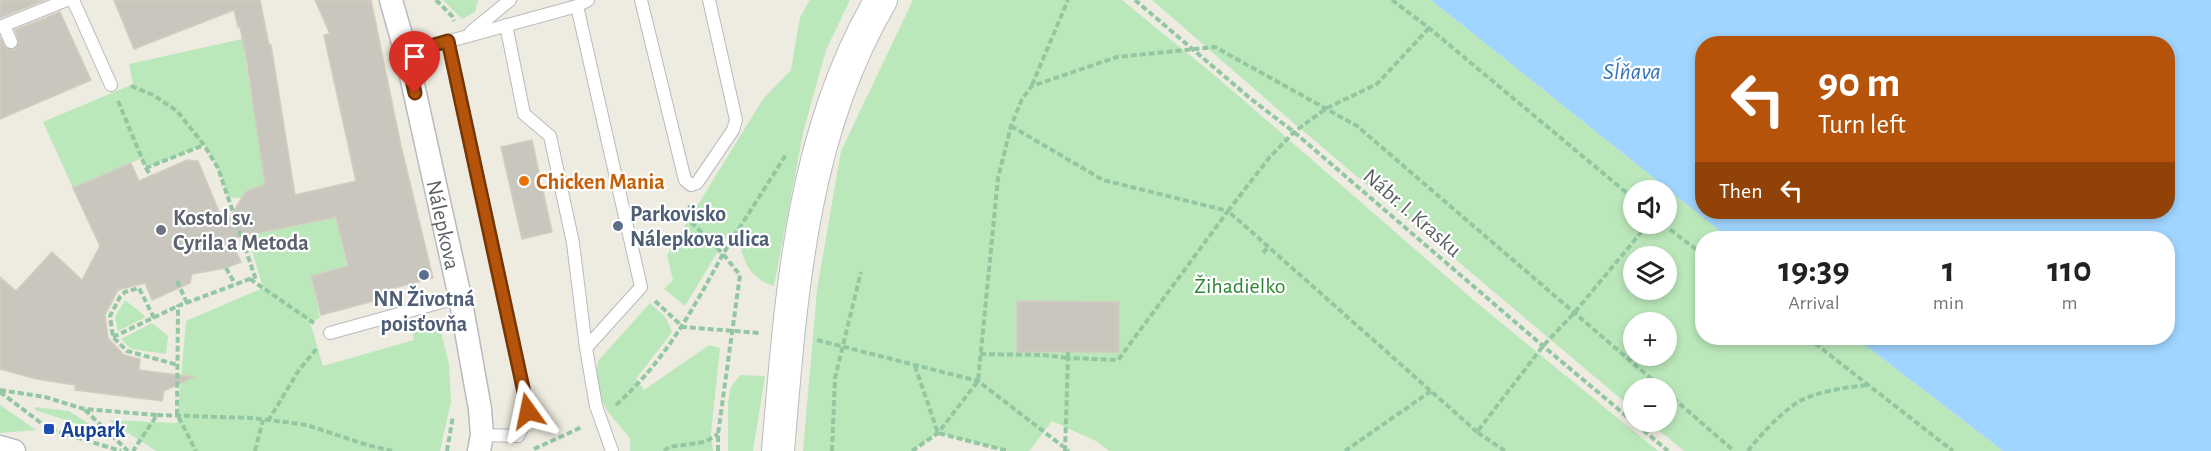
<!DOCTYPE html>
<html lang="en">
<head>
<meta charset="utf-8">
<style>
	:root { --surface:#fff; --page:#f2f2f2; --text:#222; --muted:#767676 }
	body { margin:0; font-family:"Alegreya Sans",sans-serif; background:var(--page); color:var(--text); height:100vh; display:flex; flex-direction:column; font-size:22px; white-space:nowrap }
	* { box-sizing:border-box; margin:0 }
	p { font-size:20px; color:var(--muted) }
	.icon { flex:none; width:33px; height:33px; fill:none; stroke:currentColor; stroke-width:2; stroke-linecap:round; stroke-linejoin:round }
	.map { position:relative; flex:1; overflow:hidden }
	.panel { position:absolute; left:1695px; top:231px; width:480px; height:114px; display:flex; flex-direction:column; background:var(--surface); border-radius:24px; box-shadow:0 3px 9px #0003 }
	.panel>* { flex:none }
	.guide { position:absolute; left:1695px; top:36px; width:480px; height:183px; border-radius:24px; box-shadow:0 3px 9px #0003; background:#b45309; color:#fff; overflow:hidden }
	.buttons { position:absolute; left:1623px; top:180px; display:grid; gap:12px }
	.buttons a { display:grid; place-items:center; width:54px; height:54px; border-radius:50%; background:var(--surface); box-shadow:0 3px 9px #0003; font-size:30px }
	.pin { position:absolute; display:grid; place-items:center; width:51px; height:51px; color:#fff; margin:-62px -26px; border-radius:50% 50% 50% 0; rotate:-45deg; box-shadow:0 0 6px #0007 }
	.pin .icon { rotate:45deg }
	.me { position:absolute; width:66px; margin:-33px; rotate:348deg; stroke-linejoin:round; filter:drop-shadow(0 0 4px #0008) }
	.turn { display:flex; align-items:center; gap:21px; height:126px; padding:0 24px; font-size:27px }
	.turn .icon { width:78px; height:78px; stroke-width:2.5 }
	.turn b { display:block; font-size:42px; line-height:51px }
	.then { display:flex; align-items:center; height:57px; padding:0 24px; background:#0003; gap:12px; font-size:22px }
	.eta { display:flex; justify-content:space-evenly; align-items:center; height:102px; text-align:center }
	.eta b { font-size:36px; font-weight:700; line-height:42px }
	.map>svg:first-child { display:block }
	.green { fill:#bbe8bb; fill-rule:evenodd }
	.water { fill:#a0d5ff; fill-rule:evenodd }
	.building { fill:#c9c6be; stroke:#d3cdbf; stroke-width:1.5 }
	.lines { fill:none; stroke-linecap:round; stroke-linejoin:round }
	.lane-casing { stroke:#b7babf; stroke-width:14 }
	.street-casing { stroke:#b7babf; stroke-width:25 }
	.secondary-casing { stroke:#b7bbc1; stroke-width:34 }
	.path { stroke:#92c7a2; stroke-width:4; stroke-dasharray:6 3; stroke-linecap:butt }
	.lane { stroke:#fff; stroke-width:12 }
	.street { stroke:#fff; stroke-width:22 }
	.secondary { stroke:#fff; stroke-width:32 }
	.route-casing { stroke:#753606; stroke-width:15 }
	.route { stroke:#b45309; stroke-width:10 }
	.food-dot { fill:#e8710a; stroke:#fff; stroke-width:2 }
	.service-dot { fill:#5c6f8a; stroke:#fff; stroke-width:2 }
	.worship-dot { fill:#6b7280; stroke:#fff; stroke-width:2 }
	.transit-dot { fill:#1a4fb4; stroke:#fff; stroke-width:2 }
	.labels { text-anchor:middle; stroke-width:4.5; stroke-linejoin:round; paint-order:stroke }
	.food-label { font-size:22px; font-weight:bold; fill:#c56008; stroke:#fff; text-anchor:start }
	.street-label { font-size:22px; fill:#5a5e63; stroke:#fff }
	.service-label { font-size:22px; font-weight:bold; fill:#4e5e75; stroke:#fff; text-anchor:start }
	.worship-label { font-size:22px; font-weight:bold; fill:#5b616d; stroke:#fff; text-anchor:start }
	.park-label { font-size:22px; fill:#2e8633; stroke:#fff }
	.transit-label { font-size:22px; font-weight:bold; fill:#164399; stroke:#fff; text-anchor:start }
	.water-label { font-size:24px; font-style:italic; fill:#3574b9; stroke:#fff }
</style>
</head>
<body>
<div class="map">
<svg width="2211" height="451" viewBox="0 0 2211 451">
	<rect width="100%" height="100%" fill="#eeebe1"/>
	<path class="green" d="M443,0H478L475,12L462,19Z
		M810,0H850L826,50L803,133L774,286C754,281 744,265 740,245L726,238L685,306L664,289L673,280L667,255L763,99L791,70L800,17Z
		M913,0H1122L1219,79L1477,303L1658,451H1109L1098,442L1052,421L1029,451H1008L938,433L912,451H803L817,290L841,151Z
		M1152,0H1431L1729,238H1702V338H1856L2003,451H1684L1649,422H1666V388H1634L1633,409L1290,120ZM1634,190H1666V224H1634ZM1634,256H1666V290H1634ZM1634,322H1666V356H1634Z
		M242,39L262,163L266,200L228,197L218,168L204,145L146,168L142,158L73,188L43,122L133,84L129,64Z
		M242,216L336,217L347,266L311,276L320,318L310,322L323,366L414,340L412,330L416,327L438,320L449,364L451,401L440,451H156L108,420L177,423L186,321L263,288Z
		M125,300L146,317L118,331L115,317Z
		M650,303L666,318L672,332L636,379L644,390L709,345L720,348L711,434L713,451H630V438C608,412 592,398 598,361Z
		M152,323L168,336L166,354L131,349L121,339Z
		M740,375L765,376L753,451H728V403L731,387Z
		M0,405L36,430L0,433Z
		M35,407L69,411L101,432L35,410Z"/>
	<path class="water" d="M1431,0H2211V451H2003L1856,338H2168V238H1729ZM1702,44H2168V212H1702Z"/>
	<path class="building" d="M0,0H45L0,18Z
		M114,0H260L269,45H271L295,195L356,181L324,35L330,34L315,0H371L401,146L433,278L387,290L389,297L321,315L311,276L348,266L336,217L230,239L241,262L226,268L192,274L190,283L152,300L145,283L118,290L105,315L108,338L124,355L140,359L139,370L194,377L164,391L162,401L75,390V385L36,379L0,369V277L16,291L52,252L82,280L100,246L73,188L131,163L139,181L187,160L198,161L225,226L245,192L265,184L247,63L240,27H238L234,10L134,49Z
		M60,12L91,80L0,119V37L6,48L14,50L19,42L15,30Z
		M532,140L552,232L522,239L501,147Z
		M1017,301L1119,302V352H1017Z"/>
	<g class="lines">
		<defs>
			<path id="lane" d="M73,0L111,85
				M641,0L685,180L691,185L697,183L733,130L736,120L709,0
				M577,6L641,287L586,348
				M506,25L524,114L550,136L573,243L586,348L596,406L612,451
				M4,26L11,42
				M0,27L67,0
				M471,32L510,0
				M448,41L528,411L526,421L518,436L482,435
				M406,53L577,6L588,0
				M330,333L460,297"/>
			<g id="street">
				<path id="s1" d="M391,0L406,53L460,297L480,409L482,435L479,451"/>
				<path d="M0,447L14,451"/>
			</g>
			<path id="secondary" d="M778,451C791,297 801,136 881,0"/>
		</defs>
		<use href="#lane" class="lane-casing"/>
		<use href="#street" class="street-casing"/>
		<use href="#secondary" class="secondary-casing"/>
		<path class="path" d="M436,0L452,16L454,21
			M1135,0L1251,99L1294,132L1543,346L1668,451
			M1392,0L1429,28L1634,199
			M1429,28L1377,84L1327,108L1294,132L1269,158L1228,211L1477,432
			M1032,85L1068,0
			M131,86L153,95L177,111L204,145L218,168L255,277L178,306L177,414L196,451
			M118,101L146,168L204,145
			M1011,126L1103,180L1228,211L1118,360L1068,358L1065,451
			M146,168L151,176
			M1663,224L1702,254
			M1263,253L1268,247
			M226,268L235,284
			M250,279L314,323
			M177,281L187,303
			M655,301L683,327L760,333
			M154,318L139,288L125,292L120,297L110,316L113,337L127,351L178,365
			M113,337L178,306
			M1808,338L1953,451
			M817,340L978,381L1069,451
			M980,354L1043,355L1068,358V352
			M915,366L938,433L1008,451
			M0,390L45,397L84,409L157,415L133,451
			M0,392L49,429L121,451
			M1666,392L1734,451
			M616,405C665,361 692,311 723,254L689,220L690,203
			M85,410L128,451
			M157,415L253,418L307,425L367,445L392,451
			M268,421L299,370L318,347
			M534,449L582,427
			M255,451L263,420
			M447,451L453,416
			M664,451L669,447L705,442L718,434
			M718,451V434L740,275L723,254L787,153
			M832,451L835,378L861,272
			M912,451L938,433L978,381L998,178L1011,126L1022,99L1032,86L1117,57L1215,47L1357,126L1662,388
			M1345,451L1431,391
			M1505,451L1477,432L1543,346L1575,312L1648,224
			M1748,451C1761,434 1777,417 1795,404C1813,392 1847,387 1868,385"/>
		<use href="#lane" class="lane"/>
		<use href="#street" class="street"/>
		<use href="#secondary" class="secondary"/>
	</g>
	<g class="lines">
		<defs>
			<path id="route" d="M415,93L406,53L448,41L528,411"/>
		</defs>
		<use href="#route" class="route-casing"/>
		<use href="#route" class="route"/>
	</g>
	<circle class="food-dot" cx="524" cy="181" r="6"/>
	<g class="service-dot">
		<circle cx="618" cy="226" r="6"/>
		<circle cx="424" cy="275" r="6"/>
	</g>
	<circle class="worship-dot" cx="161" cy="230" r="6"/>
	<rect class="transit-dot" x="43" y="423" width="12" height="12" rx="3"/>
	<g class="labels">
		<g class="food-label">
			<text x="536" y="189">Chicken Mania</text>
		</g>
		<g class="street-label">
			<text transform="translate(1413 212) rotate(41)" y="8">Nábr. I. Krasku</text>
			<text dy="8" stroke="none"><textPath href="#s1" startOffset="231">Nálepkova</textPath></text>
		</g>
		<g class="service-label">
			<text x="630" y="221">Parkovisko<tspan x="630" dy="25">Nálepkova ulica</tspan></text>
			<text x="424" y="306" text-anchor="middle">NN Životná<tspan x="424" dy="25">poisťovňa</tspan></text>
		</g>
		<g class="worship-label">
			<text x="173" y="225">Kostol sv.<tspan x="173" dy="25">Cyrila a Metoda</tspan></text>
		</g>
		<g class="park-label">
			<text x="1240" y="293">Žihadielko</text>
		</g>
		<g class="transit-label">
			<text x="61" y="437">Aupark</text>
		</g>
		<g class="water-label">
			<text x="1632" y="79">Sĺňava</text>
		</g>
	</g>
</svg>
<div class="buttons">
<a><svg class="icon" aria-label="sound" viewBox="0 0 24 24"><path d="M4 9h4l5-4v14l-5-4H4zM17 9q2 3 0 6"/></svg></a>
<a><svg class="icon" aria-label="layers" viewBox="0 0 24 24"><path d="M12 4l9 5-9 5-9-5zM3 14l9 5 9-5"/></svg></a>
<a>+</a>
<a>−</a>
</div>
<div class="pin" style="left:415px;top:93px;background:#d93025"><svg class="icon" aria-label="arrive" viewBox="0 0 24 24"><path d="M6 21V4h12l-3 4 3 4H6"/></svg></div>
<svg class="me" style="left:528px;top:411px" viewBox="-20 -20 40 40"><path d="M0-17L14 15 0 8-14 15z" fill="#b45309" stroke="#fff" stroke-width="4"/></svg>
<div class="guide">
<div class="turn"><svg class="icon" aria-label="left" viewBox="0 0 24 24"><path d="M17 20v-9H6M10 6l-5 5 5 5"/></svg><div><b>90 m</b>Turn left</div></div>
<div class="then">Then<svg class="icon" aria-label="left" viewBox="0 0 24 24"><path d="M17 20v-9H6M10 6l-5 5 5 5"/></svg></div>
</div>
<section class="panel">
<div class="eta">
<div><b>19:39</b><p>Arrival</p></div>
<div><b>1</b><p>min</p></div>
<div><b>110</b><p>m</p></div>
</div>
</section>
</div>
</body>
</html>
